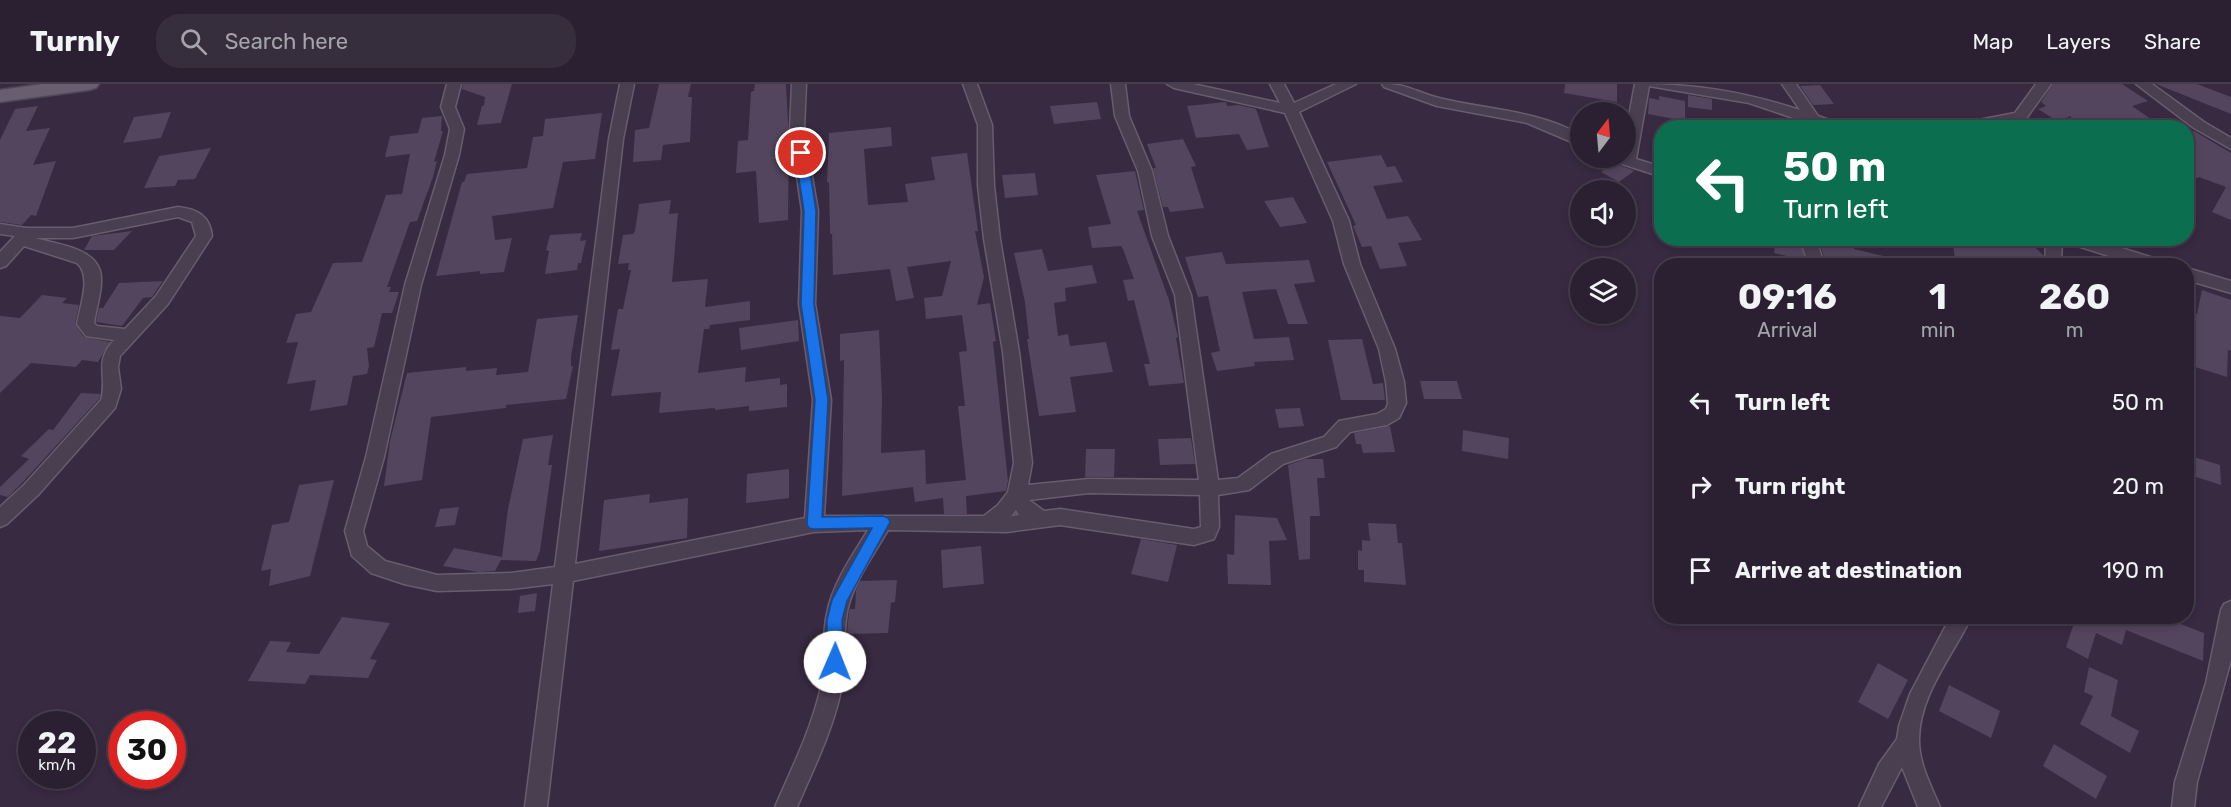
<!DOCTYPE html>
<html lang="en">
<head>
<meta charset="utf-8">
<style>
	:root { --surface:#2a2031; --page:#362d3d; --text:#f1f3f6; --muted:#a5a3ab; --line:#463e4d }
	body { margin:0; font-family:Rubik,sans-serif; background:var(--page); color:var(--text); height:100vh; display:flex; flex-direction:column; font-size:22px; white-space:nowrap }
	* { box-sizing:border-box; margin:0 }
	p { font-size:20px; color:var(--muted) }
	.icon { flex:none; width:33px; height:33px; fill:none; stroke:currentColor; stroke-width:2; stroke-linecap:round; stroke-linejoin:round }
	.map { position:relative; flex:1; overflow:hidden }
	.side { position:absolute; left:1654px; top:174px; width:540px; height:366px; display:flex; flex-direction:column; background:var(--surface); border-radius:24px; box-shadow:0 3px 9px #0003,0 0 0 2px var(--line) }
	.side>* { flex:none }
	.banner { position:absolute; left:1654px; top:36px; width:540px; height:126px; border-radius:24px; box-shadow:0 3px 9px #0003,0 0 0 2px var(--line); background:#0b6e4f; color:#fff; overflow:hidden }
	.needle { width:39px; rotate:16deg }
	.buttons { position:absolute; left:1570px; top:18px; display:grid; gap:12px }
	.buttons a { display:grid; place-items:center; width:66px; height:66px; border-radius:50%; background:var(--surface); box-shadow:0 3px 9px #0003,0 0 0 2px var(--line); font-size:30px }
	.speed { position:absolute; left:18px; top:627px; display:flex; gap:12px; font-size:30px; font-weight:700; text-align:center }
	.speed>* { display:grid; place-content:center; width:78px; height:78px; border-radius:50%; background:var(--surface); box-shadow:0 3px 9px #0003,0 0 0 2px var(--line); line-height:1 }
	.speed small { font-size:15px; font-weight:400 }
	.speed .limit { border:9px solid #d22; background:#fff; color:#111 }
	.pin { position:absolute; display:grid; place-items:center; width:51px; height:51px; color:#fff; margin:-26px; border:3px solid #fff; border-radius:50%; box-shadow:0 2px 6px #0007 }
	.me { position:absolute; width:66px; margin:-33px; rotate:1deg; stroke-linejoin:round; filter:drop-shadow(0 0 4px #0008) }
	.turn { display:flex; align-items:center; gap:21px; height:126px; padding:0 30px; font-size:27px }
	.turn .icon { width:78px; height:78px; stroke-width:2.5 }
	.turn b { display:block; font-size:42px; line-height:51px }
	.eta { display:flex; justify-content:space-evenly; align-items:center; height:102px; text-align:center }
	.eta b { font-size:36px; font-weight:700; line-height:42px }
	ul { padding:0; list-style:none }
	li { display:flex; align-items:center; gap:18px; height:84px; padding:0 30px }
	li div { flex:1 }
	li b { display:block; font-size:22px }
	li em { font-style:normal }
	header { display:flex; align-items:center; gap:36px; box-sizing:border-box; height:84px; padding:0 30px; background:var(--surface); border-bottom:2px solid var(--line) }
	header strong { font-size:28px }
	nav { display:flex; gap:33px; margin-inline-start:auto; font-size:21px }
	.search { width:420px; height:54px; background:var(--page); display:flex; align-items:center; gap:15px; box-sizing:border-box; padding:0 21px; border-radius:24px; color:var(--muted); font-size:22px }
	.map>svg:first-child { display:block }
	.building { fill:#54455e }
	.lines { fill:none; stroke-linecap:round; stroke-linejoin:round }
	.street-casing { stroke:#685c6e; stroke-width:3 }
	.primary-casing { stroke:#504557; stroke-width:3 }
	.street { fill:#4a3e51; fill-rule:evenodd }
	.primary { fill:#695d70; fill-rule:evenodd }
	.route { fill:#1a73e8; stroke:#114b97; stroke-width:1.5 }
</style>
</head>
<body>
<header>
<strong>Turnly</strong>
<div class="search"><svg class="icon" aria-label="search" viewBox="0 0 24 24"><circle cx="10" cy="10" r="6"/><path d="M15 15l6 6"/></svg>Search here</div>
<nav><a>Map</a><a>Layers</a><a>Share</a></nav>
</header>
<div class="map">
<svg width="2231" height="723" viewBox="0 0 2231 723">
	<rect width="100%" height="100%" fill="#382a41"/>
	<path class="building" d="M463,0H512L501,39L477,41L482,22H484L485,13L462,5Z
		M659,0H691L688,13H692L690,58L663,61L661,76L633,78L635,46L649,44Z
		M755,0H786L789,56L788,136L759,139L756,87L736,89L738,57L748,56L751,8L754,7Z
		M1565,0H1617V18L1564,9Z
		M2053,0H2122L2148,17L2132,22L2164,44H2073L2071,32L2057,37L2038,25L2046,22L2041,18Z
		M2156,0H2197L2231,13V30Z
		M1820,1L1834,20L1813,21L1800,2Z
		M1688,11L1712,15V26L1688,23Z
		M1659,12L1685,17V37L1648,30L1649,14L1659,16Z
		M1097,18L1101,35L1054,40L1050,22Z
		M1226,18L1227,22L1238,21L1256,25L1269,63L1247,66L1239,50L1196,54L1187,22Z
		M38,22L26,47L50,44L33,81L56,77L36,132L31,131L22,141L0,138V56L15,25Z
		M171,28L161,54L123,59L134,33Z
		M602,29L595,75L563,78L553,124L492,132L495,156L512,154L504,188L480,190V187L436,192L462,98H464L467,90L527,84L533,53L543,52L545,35Z
		M442,32L441,47H443L434,78L437,77L433,93L417,137L410,138L387,203H391L389,208H399L392,229H382L374,263L367,264L369,282L367,290L353,292L347,321L310,327L316,296L287,300L298,258L286,259L296,230L311,228L333,179L362,178L386,111L402,110L410,70L385,73L390,52L418,49L422,34Z
		M891,43L892,62L864,65L868,121L908,118L905,100L935,96L931,73L967,69L978,147H975L984,193L977,221L990,219L996,257L993,258L1008,397L1006,407L966,412L967,430H944L943,414L915,418L913,403L842,412L844,276L840,277V250L879,246L882,314L881,369L925,366L926,400L966,396L958,322H965L959,268L967,267L962,231L926,235L924,214L942,212L951,177L907,183L914,214L896,217L890,185L833,191L832,150H830L829,98L827,99L829,49Z
		M2194,47L2231,69V136L2212,128L2226,103L2199,93L2195,95L2187,89V49Z
		M1183,55L1196,82L1191,83L1204,124L1170,128L1168,123H1163L1153,84H1156L1147,60Z
		M211,64L195,95L178,96L175,102L144,104L159,72Z
		M1381,71L1387,83L1395,82L1403,98L1373,102L1387,135L1408,132L1422,156L1398,159L1407,182L1380,185L1371,162L1362,163L1353,142L1356,141L1327,78Z
		M1613,79L1630,85L1634,87L1619,98L1601,88Z
		M1135,87L1144,126L1137,127L1169,216L1178,253L1176,254L1184,299L1149,302L1144,280H1150L1134,216L1128,217L1123,196L1134,195L1123,165L1121,162L1092,164L1088,143L1111,140L1096,91Z
		M1035,89L1038,111L1005,114L1002,91Z
		M1293,113L1307,139L1280,143L1264,117Z
		M671,116L669,130L678,129L672,198L708,195L705,223L750,217V236L710,241L709,245H704L698,289L746,283L745,298L780,294V301L787,300V323L749,327V322L715,326V324L659,329L661,308L611,312L620,265L611,266L618,225H623L631,186H628L629,179L618,180L623,151L633,150L635,147L639,120Z
		M132,147L114,166H84L92,152Z
		M582,149L580,157L586,156L581,179H578L577,186L545,190L549,167L546,166L550,151Z
		M1776,154H1798L1809,182H1801L1804,176L1774,169Z
		M1818,154H1856L1854,165L1896,175L1895,182H1831L1823,170Z
		M1952,154H2025L2043,171V182L2004,174L2005,182H1956Z
		M1042,165L1048,187L1092,181L1097,199L1065,204L1066,217L1054,219L1058,252L1068,250L1070,262L1106,258L1113,288L1070,293L1076,328L1039,332L1027,255H1029L1025,218L1014,169Z
		M1222,168L1226,180L1309,176L1315,198L1294,200L1308,240H1288L1276,205L1242,208L1254,255L1289,253L1294,276L1254,278L1255,282L1217,287L1211,269L1220,267L1208,212L1198,213L1185,173Z
		M163,197L152,213L143,214L122,242L96,238L99,224H103L119,199Z
		M2202,206L2231,216V267L2228,266L2227,293L2192,282L2194,229L2197,230Z
		M42,211L67,214L62,219L79,221L75,240L84,253L110,258L98,278L82,276L76,283L31,279L0,309V232L20,234Z
		M578,231L571,273V282H573L566,315L506,321V324L431,333L422,396L384,402L390,357L407,289L466,283V287L497,284L496,291L528,288L537,235Z
		M798,236L799,257L741,266L739,244Z
		M1362,255L1373,300L1383,299L1385,316H1341L1328,256Z
		M1420,297H1457L1462,315H1424Z
		M81,309L100,310L99,315L22,399L8,413L0,411V403L29,375L21,372L49,345L53,346Z
		M1300,324L1304,342L1279,344L1275,325Z
		M1390,342L1395,368L1363,369L1361,360H1356L1354,349Z
		M1463,346L1509,354L1508,375L1462,367Z
		M553,351L548,381H552L540,467L536,477L501,476L495,487L478,488L443,482L454,464L502,473L508,425L523,355Z
		M1191,354L1195,380L1160,381L1158,355Z
		M1086,365H1115L1114,393H1085Z
		M2187,371L2220,381L2221,401L2187,390Z
		M1305,375H1323L1325,394H1317L1320,432H1310V475L1299,476L1288,381Z
		M789,385V414L746,419L747,390Z
		M334,396L310,492L269,502L271,485L261,487L272,441L289,438L299,401Z
		M650,410L649,419L688,414L687,454L599,467L604,416Z
		M459,423L455,441L435,443L440,425Z
		M1235,431L1277,434L1287,456L1269,457L1271,501L1228,500L1227,470L1234,471Z
		M1368,439L1396,440L1398,459H1402L1406,501L1364,498V486H1358V466L1362,467V456L1370,457Z
		M1141,455L1177,461L1168,498L1131,490Z
		M981,462L984,500L943,504L941,466Z
		M897,496L895,518L891,519L888,549L847,550L849,528L850,525H855L856,506L860,497Z
		M537,509L535,527L518,529L520,512Z
		M2061,532H2160L2204,549L2203,577L2126,546L2122,561L2096,549L2088,575L2066,563L2074,539Z
		M342,533L390,539L370,575L377,576L368,594L310,591L305,600L248,597L270,557L291,558L286,568L319,570Z
		M1878,579L1908,596L1888,635L1858,618Z
		M2089,583L2118,596L2111,632L2139,647L2130,669L2080,640L2093,612L2084,608Z
		M1949,601L2000,627L1991,654L1939,627Z
		M2054,660L2107,692L2096,715L2043,682Z"/>
	<g class="lines">
		<defs>
			<path id="street" d="M447,0H461L455,23L464,45L459,71L421,201L384,373L363,447L367,462L385,477L437,491L511,489L555,483L609,55L620,0H634L623,55L575,480L805,434L813,316L799,220L802,127L790,46L792,0H806L804,46L818,127L815,220L831,316L824,432H984L998,421L1008,408L1014,379L1003,268L984,155L978,102V41L963,0H977L992,41L994,102L1000,155L1019,268L1032,379L1028,401L1089,395L1199,396L1175,211L1152,152L1138,87L1115,32L1111,0H1125L1129,32L1152,87L1168,152L1191,211L1218,396L1238,394L1271,370L1324,353L1339,337L1377,330L1386,325L1388,319L1386,298L1379,265L1344,180L1333,137L1285,29L1174,4L1167,0H1193L1280,19L1270,0H1284L1294,19L1336,0H1356L1299,28L1349,137L1360,180L1395,265L1404,298L1406,319L1399,334L1387,341L1350,348L1336,363L1283,380L1249,406L1218,411L1219,443L1214,455L1194,461L1060,441L1007,448L888,446C873,472 853,498 847,528C842,556 847,583 840,611C831,650 813,686 797,723H775C791,686 809,650 819,611C826,584 821,556 827,529C833,499 852,472 868,446L814,448L573,497L547,723H525L553,500L511,505L437,507L404,500L371,489L352,472L345,447L366,373L405,201L445,71L450,45L441,23ZM1089,409L1200,411L1201,443L1194,445L1060,425L1044,427L1029,416ZM1016,426L1019,431L1011,432L1012,431Z
				M1382,0C1409,0 1415,8 1439,14C1487,26 1537,26 1581,51V62L1527,39L1437,22L1384,3Z
				M1635,0C1695,0 1742,7 1800,26L1782,0H1796L1818,32L1843,41L1845,44L1815,43L1808,39L1749,19L1649,2L1636,75L1662,83V93L1613,77L1611,74H1626V48Z
				M2036,0H2051L2025,36L1989,44H1956L1963,39L2015,29Z
				M2136,0H2152L2204,38L2231,54V65L2194,44Z
				M178,123C197,125 210,132 212,152L168,220L120,272L118,283L121,305L115,324L38,411L7,440L0,443V423L24,401L101,316C108,291 93,279 114,256L86,252L77,240C80,222 92,192 77,179L24,162L6,182L0,184V168L15,152L0,150V140L27,144H73ZM178,133L192,138L196,152L156,212L125,245L97,242L94,239C96,224 104,202 100,187C93,163 55,160 35,154H73Z
				M1800,154H1816L1821,171L1829,182H1812L1806,173Z
				M2046,154H2062L2061,182H2045Z
				M2063,154H2090L2166,178L2168,182H2140L2065,158Z
				M2187,184L2231,197V209L2187,196Z
				M2231,517V576L2197,698L2194,723H2172L2175,698L2206,599L2221,526L2224,520Z
				M1951,532H1972C1953,571 1919,611 1919,656C1919,680 1931,702 1940,723H1918L1902,683L1881,723H1859L1879,680L1897,655L1899,642L1910,610Z"/>
			<path id="primary" d="M42,0H99L96,4L89,6L0,18V6Z"/>
		</defs>
		<use href="#street" class="street-casing"/>
		<use href="#primary" class="primary-casing"/>
		<use href="#street" class="street"/>
		<use href="#primary" class="primary"/>
	</g>
	<path class="route" d="M801,65L807,69L816,127L814,220L828,316L822,433L883,432L888,434L890,438L847,517L842,536L843,578L840,583L835,585L829,583L827,578V536L832,516L872,444L814,445L809,444L807,440L815,316L801,220L804,127L795,69Z"/>
</svg>
<div class="buttons">
<a><svg class="needle" viewBox="-14 -14 28 28"><path d="M0-13l5 13h-10z" fill="#e53935"/><path d="M0 13l5-13h-10z" fill="#a5a3ab"/></svg></a>
<a><svg class="icon" aria-label="sound" viewBox="0 0 24 24"><path d="M4 9h4l5-4v14l-5-4H4zM17 9q2 3 0 6"/></svg></a>
<a><svg class="icon" aria-label="layers" viewBox="0 0 24 24"><path d="M12 4l9 5-9 5-9-5zM3 14l9 5 9-5"/></svg></a>
</div>
<div class="speed"><div>22<small>km/h</small></div><div class="limit">30</div></div>
<div class="pin" style="left:801px;top:69px;background:#d93025"><svg class="icon" aria-label="arrive" viewBox="0 0 24 24"><path d="M6 21V4h12l-3 4 3 4H6"/></svg></div>
<svg class="me" style="left:835px;top:578px" viewBox="-20 -20 40 40"><circle r="19" fill="#fff"/><path d="M0-13L10 11 0 6-10 11z" fill="#1a73e8"/></svg>
<div class="banner">
<div class="turn"><svg class="icon" aria-label="left" viewBox="0 0 24 24"><path d="M17 20v-9H6M10 6l-5 5 5 5"/></svg><div><b>50 m</b>Turn left</div></div>
</div>
<section class="side">
<div class="eta">
<div><b>09:16</b><p>Arrival</p></div>
<div><b>1</b><p>min</p></div>
<div><b>260</b><p>m</p></div>
</div>
<ul>
<li><svg class="icon" aria-label="left" viewBox="0 0 24 24"><path d="M17 20v-9H6M10 6l-5 5 5 5"/></svg><div><b>Turn left</b></div><em>50 m</em></li>
<li><svg class="icon" aria-label="right" viewBox="0 0 24 24"><path d="M7 20v-9h11M14 6l5 5-5 5"/></svg><div><b>Turn right</b></div><em>20 m</em></li>
<li><svg class="icon" aria-label="arrive" viewBox="0 0 24 24"><path d="M6 21V4h12l-3 4 3 4H6"/></svg><div><b>Arrive at destination</b></div><em>190 m</em></li>
</ul>
</section>
</div>
</body>
</html>
